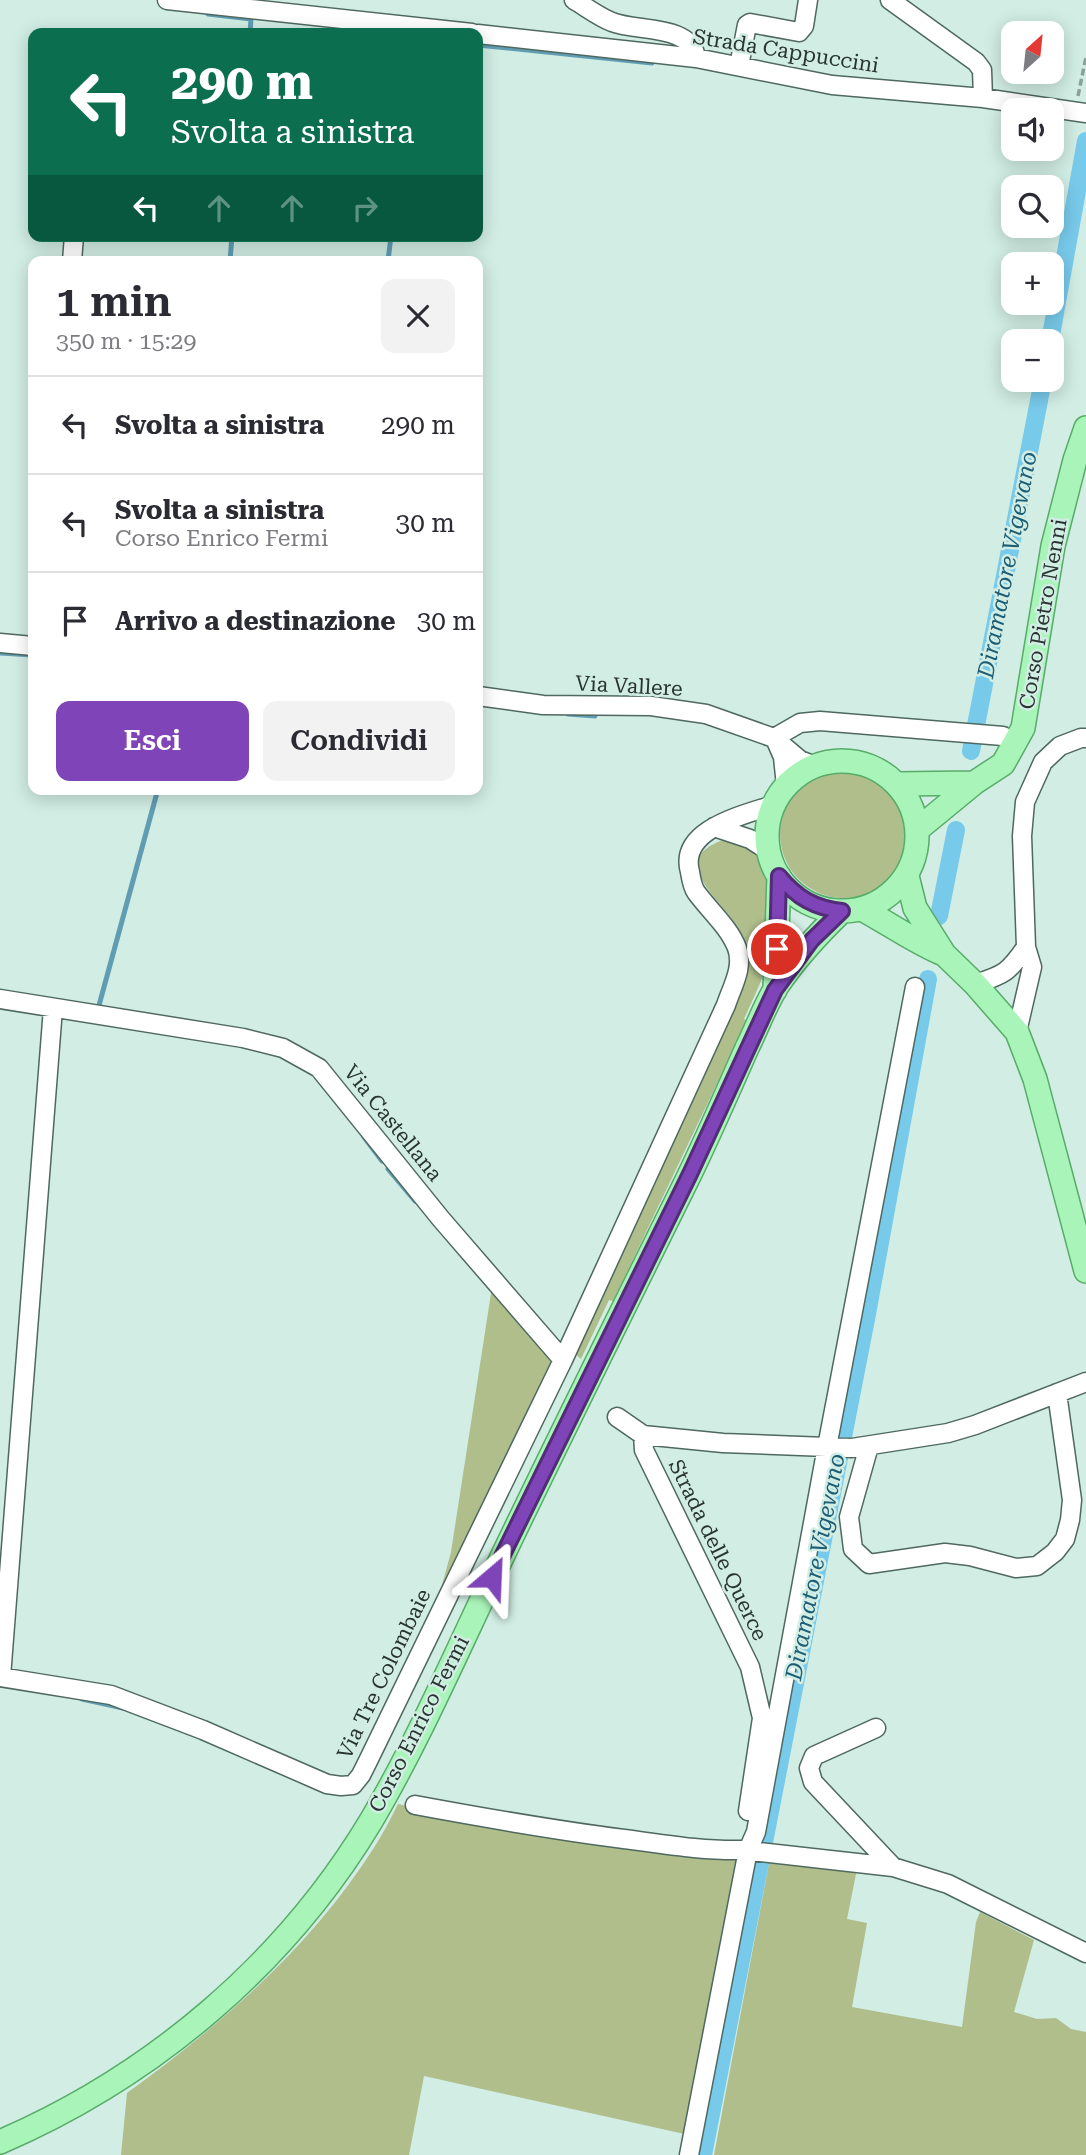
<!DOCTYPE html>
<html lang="it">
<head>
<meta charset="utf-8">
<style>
	:root { --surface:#fff; --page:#f2f2f3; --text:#2b2b33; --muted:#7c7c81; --line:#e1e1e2; --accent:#8044b9 }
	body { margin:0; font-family:"Roboto Serif",serif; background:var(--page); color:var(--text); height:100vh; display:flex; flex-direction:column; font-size:26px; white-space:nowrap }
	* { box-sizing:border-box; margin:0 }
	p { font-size:23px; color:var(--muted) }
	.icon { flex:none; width:38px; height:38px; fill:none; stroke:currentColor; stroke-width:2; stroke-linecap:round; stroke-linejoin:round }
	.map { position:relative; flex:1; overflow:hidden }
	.details { position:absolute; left:28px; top:256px; width:455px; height:539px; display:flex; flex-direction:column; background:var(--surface); border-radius:14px; box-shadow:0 4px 18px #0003 }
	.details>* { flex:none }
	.hud { position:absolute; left:28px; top:28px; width:455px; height:214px; border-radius:14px; box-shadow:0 4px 18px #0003; background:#0b6e4f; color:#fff; overflow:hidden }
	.needle { width:46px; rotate:27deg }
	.tools { position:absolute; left:1001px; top:21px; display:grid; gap:14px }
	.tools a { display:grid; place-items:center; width:63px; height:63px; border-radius:14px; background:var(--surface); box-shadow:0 4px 18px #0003; font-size:35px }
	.pin { position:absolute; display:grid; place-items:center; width:60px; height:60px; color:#fff; margin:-30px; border:4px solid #fff; border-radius:50%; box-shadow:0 2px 7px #0007 }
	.me { position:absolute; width:77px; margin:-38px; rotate:26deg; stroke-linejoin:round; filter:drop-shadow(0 0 5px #0008) }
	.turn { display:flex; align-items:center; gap:24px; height:147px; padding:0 28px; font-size:32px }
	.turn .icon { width:91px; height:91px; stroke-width:2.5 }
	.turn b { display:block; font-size:49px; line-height:60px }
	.lanes { display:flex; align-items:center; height:66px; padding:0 28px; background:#0003; justify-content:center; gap:35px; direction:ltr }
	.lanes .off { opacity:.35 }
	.round { display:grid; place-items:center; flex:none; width:74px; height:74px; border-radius:14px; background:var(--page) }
	.head { display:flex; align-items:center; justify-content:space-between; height:119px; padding:0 28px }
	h1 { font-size:42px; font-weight:600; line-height:52px }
	.button { display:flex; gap:14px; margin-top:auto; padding:14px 28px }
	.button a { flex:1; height:80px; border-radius:14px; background:var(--accent); color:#fff; font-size:28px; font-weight:600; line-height:80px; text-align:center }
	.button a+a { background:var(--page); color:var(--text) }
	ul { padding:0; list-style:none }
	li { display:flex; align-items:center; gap:21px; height:98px; padding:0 28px; border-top:2px solid var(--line) }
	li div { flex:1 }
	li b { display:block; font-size:26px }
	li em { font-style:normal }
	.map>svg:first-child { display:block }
	.green { fill:#afbe8b }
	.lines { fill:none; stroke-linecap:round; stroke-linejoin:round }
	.stream { stroke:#609db3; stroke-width:5 }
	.canal { stroke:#78caeb; stroke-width:18 }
	.minor-casing { stroke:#4f6860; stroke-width:21 }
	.major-casing { stroke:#57ac69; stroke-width:26 }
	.path { stroke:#8ba099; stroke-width:3.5; stroke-dasharray:7 3.5; stroke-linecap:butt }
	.minor { stroke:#fff; stroke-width:18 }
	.major { stroke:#a9f4b8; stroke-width:23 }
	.route-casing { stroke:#532c78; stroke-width:18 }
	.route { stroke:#8044b9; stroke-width:12 }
	.labels { text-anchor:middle; stroke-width:5; stroke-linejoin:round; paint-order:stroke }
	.street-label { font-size:21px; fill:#293430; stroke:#d1ede4 }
	.water-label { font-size:23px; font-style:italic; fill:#1d5e75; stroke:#d1ede4 }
</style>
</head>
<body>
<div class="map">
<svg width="1086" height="2155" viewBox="0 0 1086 2155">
	<rect width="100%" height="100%" fill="#d1ede4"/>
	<path class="green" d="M780 834a64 64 0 1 1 128 0a64 64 0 1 1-128 0Z
		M723,840C735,840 749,845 757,855C772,876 774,938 767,963C762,982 752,1001 744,1019L747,1021L613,1301L609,1300L581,1359L574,1353L747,953C743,941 740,931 734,922C715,895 669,859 723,840Z
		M492,1287L549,1353L551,1360L550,1370L441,1589L451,1552Z
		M398,1804L423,1810L740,1856L689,2135L424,2076L409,2155H121L127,2093C222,2024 312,1946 375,1846C384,1832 391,1818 398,1804Z
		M770,1858L857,1869L847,1919L867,1923L852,2007L962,2027L976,1922L980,1912L1034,1940L1014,2012L1037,2019L1056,2018L1071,2029L1086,2032V2155H714Z"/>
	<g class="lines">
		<path class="stream" d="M208,14L251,19L250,33
			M478,45L652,63
			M230,261L232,236
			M388,261L391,236
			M0,653L33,655
			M568,714L595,716
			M98,1009L158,789
			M364,1137L382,1161
			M388,1169L415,1201
			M82,1699L123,1708"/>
		<path class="canal" d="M1050,341L1086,141
			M971,751L1043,380
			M939,916L956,830
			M703,2155L867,1314L928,979"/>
		<defs>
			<path id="minor" d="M167,0L472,33
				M574,0C586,7 599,17 612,22C636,32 692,24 696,58
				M890,0L976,62L982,70L983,98
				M478,34L696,58L832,85L983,98L1086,113
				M739,66L747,25L750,23L799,32L804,26L808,0
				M72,261L74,236
				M0,643L33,646
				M478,696L543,705L651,706L706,714L774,738L800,760L815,766
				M774,738L800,723L820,721L1003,736
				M776,741L783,757L786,786
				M714,827L750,839L769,851
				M975,984C1004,975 1009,972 1026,947
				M0,999L243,1038L283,1048L319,1068L441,1219L563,1360
				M1017,1032L1032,967L1026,947L1022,836L1025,802L1043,762L1060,746L1081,738H1086
				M617,1417L643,1435L723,1443L852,1448L948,1433L975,1425L1086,1382
				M643,1435L644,1450L750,1667L762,1718L748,1811
				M869,1446L849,1517L853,1549L869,1564L945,1553L970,1556L1016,1568L1037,1566L1055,1552L1065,1539L1070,1520L1072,1500L1057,1393
				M0,1677L111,1695L203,1730L327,1784L341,1786L353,1785L361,1775L368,1761L563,1360L726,1005C732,987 744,967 737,948C729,927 709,910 696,892C692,886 691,878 690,872C678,829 744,815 773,805
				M1,1677L53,1008
				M876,1728L814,1756L809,1768L813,1782L893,1867
				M415,1805C485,1818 554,1830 624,1839C663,1844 702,1851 742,1850L893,1867L948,1884L1086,1953
				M689,2155L748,1850L756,1832L827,1447L915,987"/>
			<path id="major" d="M767 836a75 75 0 1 1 150 0a75 75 0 1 1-150 0Z
				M897,784L974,783
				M918,829L974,783L1003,764L1023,728L1053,546L1075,460L1086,428
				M907,876L915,908L944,954L975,984L1017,1032L1035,1079L1086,1271
				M862,909C888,923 913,941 941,953
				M775,990L779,876
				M0,2142C153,2076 285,1964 371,1821C421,1736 461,1642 504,1553C563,1430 623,1309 683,1188C706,1142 726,1095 747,1048C757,1028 765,1005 777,986C796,958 818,934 842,911"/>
		</defs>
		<use href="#minor" class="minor-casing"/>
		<use href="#major" class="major-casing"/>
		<path class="path" d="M1078,96L1086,57"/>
		<use href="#minor" class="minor"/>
		<use href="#major" class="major"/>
	</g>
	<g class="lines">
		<defs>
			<path id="route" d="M492,1577L690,1174L775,990L812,940L842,911C815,908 797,898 779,876L777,949"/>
		</defs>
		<use href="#route" class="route-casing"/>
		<use href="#route" class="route"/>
	</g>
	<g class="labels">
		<g class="street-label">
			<text transform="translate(786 51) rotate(9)" y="7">Strada Cappuccini</text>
			<text transform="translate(1043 614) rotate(-80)" y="7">Corso Pietro Nenni</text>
			<text transform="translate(629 686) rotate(3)" y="7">Via Vallere</text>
			<text transform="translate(393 1123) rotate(51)" y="7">Via Castellana</text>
			<text transform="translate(718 1550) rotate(64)" y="7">Strada delle Querce</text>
			<text transform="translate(384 1674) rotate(-64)" y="7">Via Tre Colombaie</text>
			<text transform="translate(419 1724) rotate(-63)" y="7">Corso Enrico Fermi</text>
		</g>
		<g class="water-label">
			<text transform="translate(1007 565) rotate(-79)" y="8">Diramatore Vigevano</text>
			<text transform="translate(815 1567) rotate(-79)" y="8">Diramatore Vigevano</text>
		</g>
	</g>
</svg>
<div class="tools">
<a><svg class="needle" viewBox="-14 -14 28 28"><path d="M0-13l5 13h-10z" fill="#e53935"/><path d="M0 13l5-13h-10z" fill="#7c7c81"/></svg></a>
<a><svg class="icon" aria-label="sound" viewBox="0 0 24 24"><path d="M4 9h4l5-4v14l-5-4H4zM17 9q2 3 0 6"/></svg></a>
<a><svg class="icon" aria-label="search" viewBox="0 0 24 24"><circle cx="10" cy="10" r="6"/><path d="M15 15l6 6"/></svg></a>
<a>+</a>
<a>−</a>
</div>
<div class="pin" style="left:777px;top:949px;background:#d93025"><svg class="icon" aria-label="arrive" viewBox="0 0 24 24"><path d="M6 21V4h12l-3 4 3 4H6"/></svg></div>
<svg class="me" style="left:492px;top:1577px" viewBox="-20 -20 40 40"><path d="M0-17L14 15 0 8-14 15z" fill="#8044b9" stroke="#fff" stroke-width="4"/></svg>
<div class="hud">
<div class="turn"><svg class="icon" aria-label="left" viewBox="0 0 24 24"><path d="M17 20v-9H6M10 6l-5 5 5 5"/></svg><div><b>290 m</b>Svolta a sinistra</div></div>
<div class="lanes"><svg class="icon" aria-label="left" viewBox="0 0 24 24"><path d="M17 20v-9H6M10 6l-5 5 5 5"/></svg><svg class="icon off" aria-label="ahead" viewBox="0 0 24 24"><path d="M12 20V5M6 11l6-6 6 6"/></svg><svg class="icon off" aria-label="ahead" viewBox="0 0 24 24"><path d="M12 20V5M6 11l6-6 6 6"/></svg><svg class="icon off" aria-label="right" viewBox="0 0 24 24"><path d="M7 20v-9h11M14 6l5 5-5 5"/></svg></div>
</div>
<section class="details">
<div class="head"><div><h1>1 min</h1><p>350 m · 15:29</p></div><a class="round"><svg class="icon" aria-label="close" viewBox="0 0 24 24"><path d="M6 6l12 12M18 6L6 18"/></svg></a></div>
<ul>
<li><svg class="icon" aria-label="left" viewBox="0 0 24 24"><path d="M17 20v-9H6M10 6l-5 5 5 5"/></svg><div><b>Svolta a sinistra</b></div><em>290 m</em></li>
<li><svg class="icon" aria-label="left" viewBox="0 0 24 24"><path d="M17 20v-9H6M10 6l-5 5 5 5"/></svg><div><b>Svolta a sinistra</b><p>Corso Enrico Fermi</p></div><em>30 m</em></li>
<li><svg class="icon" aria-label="arrive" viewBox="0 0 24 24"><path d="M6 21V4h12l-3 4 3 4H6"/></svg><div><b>Arrivo a destinazione</b></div><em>30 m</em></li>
</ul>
<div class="button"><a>Esci</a><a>Condividi</a></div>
</section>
</div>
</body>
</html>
